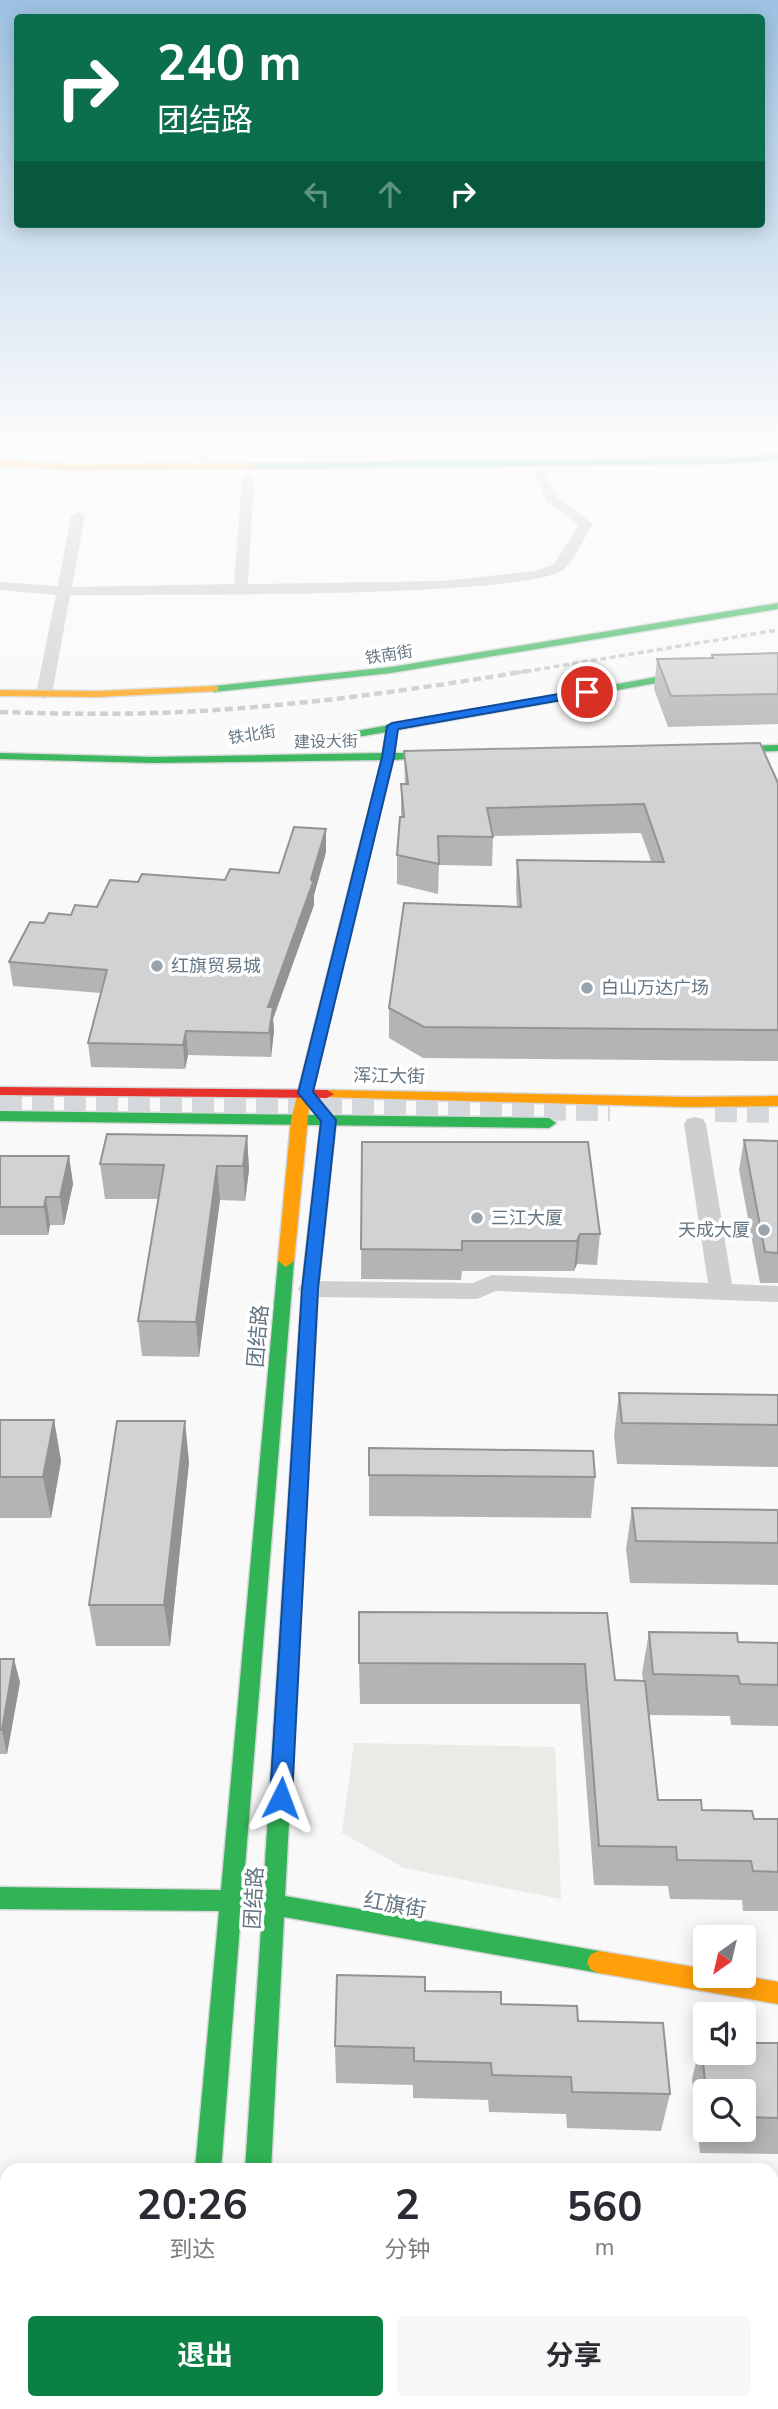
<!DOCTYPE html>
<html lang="zh">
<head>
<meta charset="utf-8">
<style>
	:root { --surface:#fff; --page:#f7f7f7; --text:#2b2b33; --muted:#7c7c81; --accent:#0b8043 }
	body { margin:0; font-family:"Nunito Sans","Noto Sans SC",sans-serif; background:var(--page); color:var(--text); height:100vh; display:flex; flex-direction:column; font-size:26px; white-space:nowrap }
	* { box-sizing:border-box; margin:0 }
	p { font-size:23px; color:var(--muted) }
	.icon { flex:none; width:38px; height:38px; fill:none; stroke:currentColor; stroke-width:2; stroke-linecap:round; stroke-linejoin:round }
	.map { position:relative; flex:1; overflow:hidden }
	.sheet { position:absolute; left:0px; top:2163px; width:779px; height:247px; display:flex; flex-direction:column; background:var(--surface); border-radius:21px 21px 0 0; box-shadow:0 4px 18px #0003 }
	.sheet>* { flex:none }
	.top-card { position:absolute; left:14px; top:14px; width:751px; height:214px; border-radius:7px; box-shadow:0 4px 18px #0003; background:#0b6e4f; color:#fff; overflow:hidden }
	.needle { width:46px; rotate:214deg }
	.fabs { position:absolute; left:693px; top:1925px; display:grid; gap:14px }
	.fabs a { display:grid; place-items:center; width:63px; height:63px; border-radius:7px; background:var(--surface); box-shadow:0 4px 18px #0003; font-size:35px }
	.pin { position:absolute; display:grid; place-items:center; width:60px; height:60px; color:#fff; margin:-30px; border:4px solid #fff; border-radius:50%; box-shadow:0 2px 7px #0007 }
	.me { position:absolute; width:77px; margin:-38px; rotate:3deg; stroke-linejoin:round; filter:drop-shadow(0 0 5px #0008) }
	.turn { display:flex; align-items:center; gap:24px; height:147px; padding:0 28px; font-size:32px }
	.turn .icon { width:91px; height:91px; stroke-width:2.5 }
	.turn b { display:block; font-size:49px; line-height:60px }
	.lanes { display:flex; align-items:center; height:66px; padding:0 28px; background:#0003; justify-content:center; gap:35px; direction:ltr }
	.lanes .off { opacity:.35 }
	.eta { display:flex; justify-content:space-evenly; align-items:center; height:119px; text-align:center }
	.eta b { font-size:42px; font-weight:700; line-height:49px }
	.button { display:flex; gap:14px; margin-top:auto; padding:14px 28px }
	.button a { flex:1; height:80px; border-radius:7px; background:var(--accent); color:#fff; font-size:28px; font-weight:700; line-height:80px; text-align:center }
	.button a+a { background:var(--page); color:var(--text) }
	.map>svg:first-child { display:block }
	.green { fill:#e8ebe6 }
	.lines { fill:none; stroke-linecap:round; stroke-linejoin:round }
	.street-tunnel { stroke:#d4d8dc; stroke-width:22; stroke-dasharray:22 10; stroke-linecap:butt }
	.fast-casing { stroke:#d5d6d7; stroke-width:3 }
	.slow-casing { stroke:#d5d6d7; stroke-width:3 }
	.jam-casing { stroke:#d5d6d7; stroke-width:3 }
	.street { fill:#cecfd0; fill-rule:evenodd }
	.fast { fill:#30b455; fill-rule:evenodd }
	.slow { fill:#ff9f0a; fill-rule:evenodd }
	.jam { fill:#e5322d; fill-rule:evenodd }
	.rail-far1 { stroke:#c3c5c6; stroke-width:3.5; stroke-dasharray:6 3.5; stroke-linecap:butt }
	.rail { stroke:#c3c5c6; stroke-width:4.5; stroke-dasharray:8 4.5; stroke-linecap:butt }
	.wall { fill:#b3b5b5; fill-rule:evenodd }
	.shaded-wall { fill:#929394 }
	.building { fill:#d0d2d3; stroke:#929394; stroke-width:2 }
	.route { fill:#1a73e8; stroke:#114b97; stroke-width:2 }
	.poi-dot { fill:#99a4ac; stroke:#fff; stroke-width:2.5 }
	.labels { text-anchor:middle; stroke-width:7; stroke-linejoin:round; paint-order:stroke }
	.far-street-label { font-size:16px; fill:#657683; stroke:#fff }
	.poi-label { font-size:18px; fill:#657683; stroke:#fff; text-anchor:start }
	.street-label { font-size:18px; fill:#657683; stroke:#fff }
	.near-street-label { font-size:21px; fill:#657683; stroke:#fff }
</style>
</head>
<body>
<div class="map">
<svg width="778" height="2409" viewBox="0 0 778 2409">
	<rect width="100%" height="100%" fill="#f9f9f9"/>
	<path class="green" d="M354,1743L555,1747L561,1899L404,1868L342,1833Z"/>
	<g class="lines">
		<path class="street-tunnel" d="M0,1105L610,1110
			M715,1111L778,1112"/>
		<defs>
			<path id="fast" d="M778,454V460L727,464L250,469L246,466L250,463L727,458Z
				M778,603V609L391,673L214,692L209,689L214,686L391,667Z
				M778,655V661L397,730L394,753H408L414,756L408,759L393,760L369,856L363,860L357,856L382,760L153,763L0,759V753L153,757L383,753L386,732L301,747L295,744L301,741Z
				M778,745V751L722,753L716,750L722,747Z
				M0,1111L549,1118L556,1123L549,1128L0,1121Z
				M317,1219L325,1224L318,1289L285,1896L599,1951L607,1954L611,1962L607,1970L599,1973L284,1917L271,2170H245L262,1914L241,1912L221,2170H195L219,1911L0,1909V1887L221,1890L278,1261L286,1255L294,1261L243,1892L263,1893L302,1289L309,1224Z
				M174,2403H202V2409H174Z
				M229,2403H257V2409H229Z"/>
			<path id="slow" d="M0,460L67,464L250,463L254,466L250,469L67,470L0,466Z
				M214,686L218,687V691L98,697L0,696V690L98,691Z
				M363,852L369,856L312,1093L336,1120L325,1224L317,1229L309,1224L321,1121L309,1107L294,1261L286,1267L278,1261L291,1120L357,856Z
				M327,1090L687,1097L778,1096V1106L687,1107L322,1097L320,1094L322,1091Z
				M599,1951L705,1969V1976H744L778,1982V2004L599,1973L591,1970L587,1962L591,1954Z"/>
			<path id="jam" d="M0,1087L327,1090L334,1094L327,1098L0,1095Z"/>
		</defs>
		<use href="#fast" class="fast-casing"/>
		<use href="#slow" class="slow-casing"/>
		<use href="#jam" class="jam-casing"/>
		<path class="street" d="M197,441H209L208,467L202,471L196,467Z
			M539,469L545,473L558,498L593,524C584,537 576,559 564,569C531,599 139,594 70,595L52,694L44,699L36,694L56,595L0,590V582L58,586L71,516L78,512L85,516L72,587L234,584L242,478L248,474L254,478L248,584L443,581L536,571L554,564L579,525L548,503L533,473Z
			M695,1117L703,1119L706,1124L732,1284L778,1286V1302L496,1291L477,1299L310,1297L302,1295L298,1289L302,1283L310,1281L473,1283L492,1275L708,1283L684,1124L687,1119Z"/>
		<use href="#fast" class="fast"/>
		<use href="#slow" class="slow"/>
		<use href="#jam" class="jam"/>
		<path class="rail-far1" d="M516,673L778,630"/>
		<path class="rail" d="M0,712C66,714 132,715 198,711C308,705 418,689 527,671"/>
	</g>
	<path class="wall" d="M778,653V724L668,727L654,689L657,659L711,658L712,655Z
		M404,751L778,783V1061L423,1058L389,1038V1008L517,907L516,889L517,860L651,861L641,833L493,836L492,866L439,865L438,894L397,884V855L401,817V784H405Z
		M326,829V852L314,895V905L273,1019L274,1031L271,1057L188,1055L185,1069L91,1067L88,1043L101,993L13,986L9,962L44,923L97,907L138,882L225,880L279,873Z
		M247,1136L249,1170L245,1201L220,1200L199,1357L142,1356L138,1321L158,1199H105L100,1164Z
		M744,1140L778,1141V1283H760L739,1170Z
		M362,1142L600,1234L597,1265L577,1264L574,1271H462L461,1280L361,1279Z
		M0,1156H69L73,1184L64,1225H50L48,1235H0Z
		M619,1393L778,1395V1467L617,1464L614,1435Z
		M0,1420H54L61,1461L51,1518H0Z
		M189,1462L170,1646H96L89,1605Z
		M369,1475L595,1477L591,1518L369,1516Z
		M632,1508L778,1510V1585L630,1583L626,1549Z
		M607,1613L615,1680H643L642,1673L649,1632L738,1642L778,1643V1726L731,1725L730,1716L649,1715L658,1800L702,1810L754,1819H778V1911H743L742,1900L670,1899L668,1886L594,1885L580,1704H360L359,1663Z
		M0,1659L20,1682L7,1754H0Z
		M425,1991L501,2004L578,2021L670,2094L661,2131L567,2128L566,2114L489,2112L488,2100L413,2098V2085L336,2083L335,2046Z
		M701,2042L778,2043V2154L700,2153L692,2079ZM705,2091H744V2130H705Z"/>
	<path class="shaded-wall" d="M326,829V852L314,895V905L273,1019L274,1031L271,1057L268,1007L311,879Z
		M186,1031L188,1055L185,1069L183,1045Z
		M247,1136L249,1170L245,1201L243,1166Z
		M69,1156L73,1184L64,1225L60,1197Z
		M217,1166L220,1200L199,1357L196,1322Z
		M46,1197L50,1225L48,1235L44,1207Z
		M580,1234L577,1264L574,1271L577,1241Z
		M54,1420L61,1461L51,1518L43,1477Z
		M185,1421L189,1462L170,1646L164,1605Z
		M14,1659L20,1682L7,1754L2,1730Z"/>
	<path class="building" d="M778,653V694L671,696L657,659L713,658L712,655Z
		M760,743L778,783V1030L424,1027L389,1008L404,903L521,907L517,860L664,862L644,804L487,808L493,837L438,836L439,864L397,855L400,817H404L401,784H408L404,751Z
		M294,827L326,829L311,879L313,882L268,1007H273L269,1033L186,1031L183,1045L88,1043L107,970L9,962L30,922L44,923L49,913L71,915L75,905L97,907L110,880L138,882L142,874L225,880L230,869L279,873Z
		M107,1134L247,1136L243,1166H217L196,1322L138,1321L164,1165L100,1164Z
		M744,1140L778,1141V1253L765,1252Z
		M362,1142H588L600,1234H580L577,1241H462V1250L361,1249Z
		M0,1156H69L60,1197H46L44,1207H0Z
		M619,1393L778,1395V1425L622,1423Z
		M0,1420H54L43,1477H0Z
		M117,1421H185L164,1605H89Z
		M369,1448L593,1451L595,1477L369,1475Z
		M632,1508L778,1510V1543L636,1541Z
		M359,1612L607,1613L615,1680L645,1681L658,1800H701L702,1810L752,1811L754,1819H778V1872L753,1871L751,1861L677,1860L676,1847L599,1846L585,1664L359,1663Z
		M649,1632L737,1633L738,1642L778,1643V1685L740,1684L738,1676L653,1674Z
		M0,1659H14L2,1730H0Z
		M337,1975L425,1977V1991L501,1992V2004L577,2006L578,2021L663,2023L670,2094L572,2092L571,2077L492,2075L491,2063L414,2061V2048L335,2046Z
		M701,2042H705V2053H744V2043H778V2118L744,2117V2091H706Z"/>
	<linearGradient id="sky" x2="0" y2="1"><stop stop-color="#9dc2e2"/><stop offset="0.57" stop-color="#fcfcfc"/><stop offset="1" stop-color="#fcfcfc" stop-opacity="0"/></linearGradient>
	<rect width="778" height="778" fill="url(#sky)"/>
	<path class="route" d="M587,689L592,692L590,695L398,729L394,757L313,1092L336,1120L318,1289L292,1798L288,1805L281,1808L273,1805L270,1798L302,1289L321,1121L298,1093L382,757L387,726L392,723Z"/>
	<g class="poi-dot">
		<circle cx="157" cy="966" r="7"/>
		<circle cx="587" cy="988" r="7"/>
		<circle cx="477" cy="1218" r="7"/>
		<circle cx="764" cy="1230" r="7"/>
	</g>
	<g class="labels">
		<g class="far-street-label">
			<text transform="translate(389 654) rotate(-9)" y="6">铁南街</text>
			<text transform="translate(252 734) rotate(-9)" y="6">铁北街</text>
			<text transform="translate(326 741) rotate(-1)" y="6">建设大街</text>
		</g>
		<g class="poi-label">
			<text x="171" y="972">红旗贸易城</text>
			<text x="601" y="994">白山万达广场</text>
			<text x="491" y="1224">三江大厦</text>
			<text x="750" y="1236" text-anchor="end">天成大厦</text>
		</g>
		<g class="street-label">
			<text transform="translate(389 1076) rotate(1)" y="6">浑江大街</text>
		</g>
		<g class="near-street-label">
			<text transform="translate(258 1336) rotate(-85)" y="7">团结路</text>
			<text transform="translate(254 1898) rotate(-87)" y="7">团结路</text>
			<text transform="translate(395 1905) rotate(10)" y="7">红旗街</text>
		</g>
	</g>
</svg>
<div class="fabs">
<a><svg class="needle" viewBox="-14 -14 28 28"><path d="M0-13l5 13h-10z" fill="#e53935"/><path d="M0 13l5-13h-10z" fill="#7c7c81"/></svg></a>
<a><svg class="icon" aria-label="sound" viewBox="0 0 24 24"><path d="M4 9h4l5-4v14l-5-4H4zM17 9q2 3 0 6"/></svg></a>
<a><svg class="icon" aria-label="search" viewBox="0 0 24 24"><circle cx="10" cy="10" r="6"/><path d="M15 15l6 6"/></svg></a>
</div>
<div class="pin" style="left:587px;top:692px;background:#d93025"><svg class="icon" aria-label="arrive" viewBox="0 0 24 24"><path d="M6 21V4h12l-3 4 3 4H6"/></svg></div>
<svg class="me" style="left:281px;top:1798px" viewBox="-20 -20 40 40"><path d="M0-17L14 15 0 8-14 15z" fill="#1a73e8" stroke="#fff" stroke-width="4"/></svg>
<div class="top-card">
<div class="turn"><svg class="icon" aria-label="right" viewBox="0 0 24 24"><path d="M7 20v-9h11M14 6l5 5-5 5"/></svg><div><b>240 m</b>团结路</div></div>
<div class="lanes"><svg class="icon off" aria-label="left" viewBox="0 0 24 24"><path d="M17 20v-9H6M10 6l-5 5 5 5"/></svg><svg class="icon off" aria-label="ahead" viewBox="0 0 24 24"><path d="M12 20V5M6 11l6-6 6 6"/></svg><svg class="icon" aria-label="right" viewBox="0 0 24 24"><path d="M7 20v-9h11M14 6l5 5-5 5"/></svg></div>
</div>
<section class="sheet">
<div class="eta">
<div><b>20:26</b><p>到达</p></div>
<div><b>2</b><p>分钟</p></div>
<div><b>560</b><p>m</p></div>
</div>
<div class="button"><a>退出</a><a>分享</a></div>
</section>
</div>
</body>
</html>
